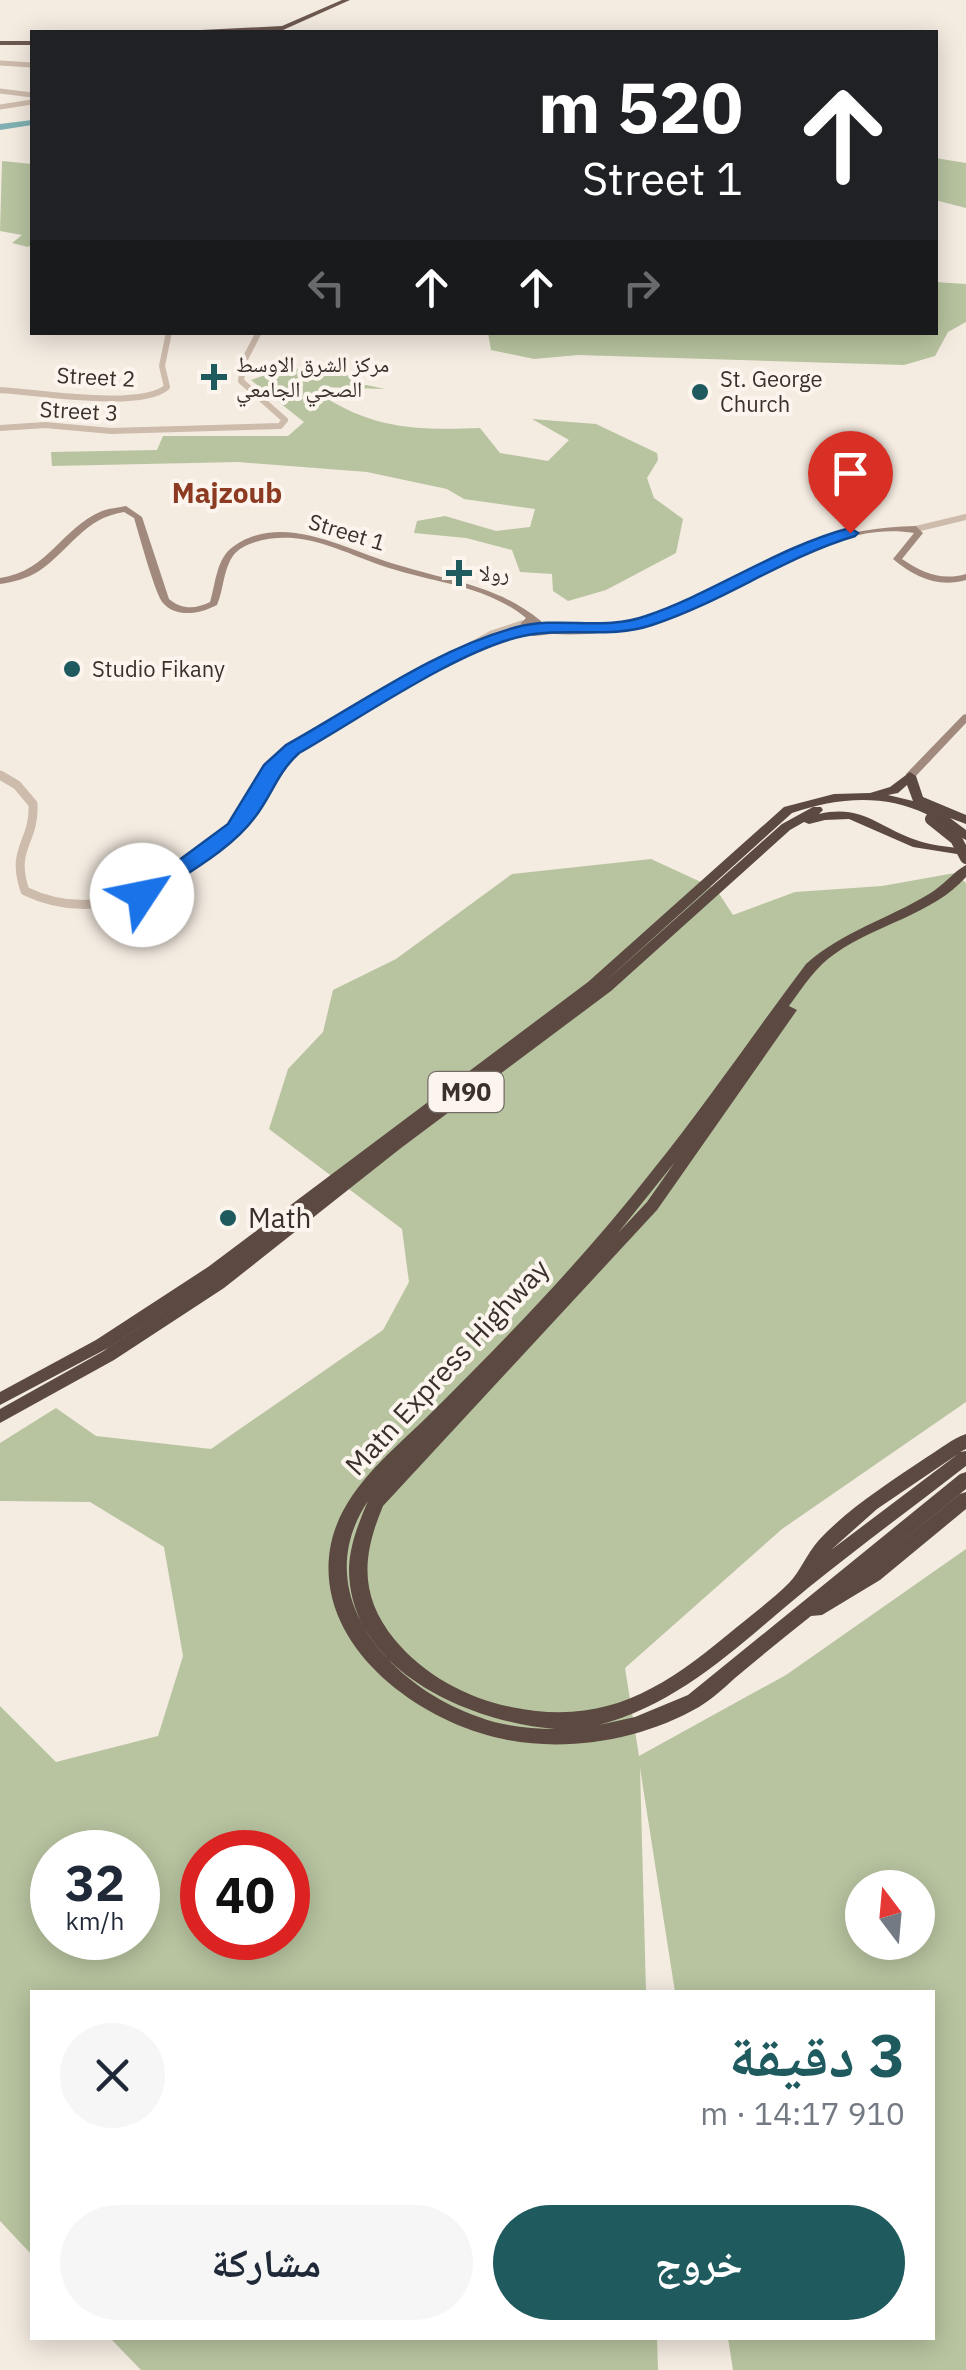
<!DOCTYPE html>
<html lang="ar">
<head>
<meta charset="utf-8">
<style>
	:root { --surface:#fff; --page:#f6f6f7; --text:#1f2937; --muted:#747a83; --accent:#1f5a5e }
	body { margin:0; font-family:"IBM Plex Sans","Noto Naskh Arabic",sans-serif; background:var(--page); color:var(--text); direction:rtl; height:100vh; display:flex; flex-direction:column; font-size:38px; white-space:nowrap }
	* { box-sizing:border-box; margin:0 }
	p { font-size:32px; color:var(--muted) }
	.icon { flex:none; width:55px; height:55px; fill:none; stroke:currentColor; stroke-width:2; stroke-linecap:round; stroke-linejoin:round }
	.map { position:relative; flex:1; overflow:hidden; direction:ltr }
	.panel { position:absolute; left:30px; top:1990px; width:905px; height:350px; display:flex; flex-direction:column; background:var(--surface); border-radius:0px; box-shadow:0 5px 25px #0003; direction:rtl }
	.panel>* { flex:none }
	.hud { position:absolute; left:30px; top:30px; width:908px; height:305px; border-radius:0px; box-shadow:0 5px 25px #0003; direction:rtl; background:#202124; color:#fff; overflow:hidden }
	.needle { width:65px; rotate:344deg }
	.fabs { position:absolute; left:845px; top:1870px; display:grid; gap:20px }
	.fabs a { display:grid; place-items:center; width:90px; height:90px; border-radius:50%; background:var(--surface); box-shadow:0 5px 25px #0003; font-size:50px }
	.speed { position:absolute; left:30px; top:1830px; display:flex; gap:20px; font-size:50px; font-weight:700; text-align:center }
	.speed>* { display:grid; place-content:center; width:130px; height:130px; border-radius:50%; background:var(--surface); box-shadow:0 5px 25px #0003; line-height:1 }
	.speed small { font-size:25px; font-weight:400 }
	.speed .limit { border:15px solid #d22; background:#fff; color:#111 }
	.pin { position:absolute; display:grid; place-items:center; width:85px; height:85px; color:#fff; margin:-102px -42px; border-radius:50% 50% 50% 0; rotate:-45deg; box-shadow:0 0 10px #0007 }
	.pin .icon { rotate:45deg }
	.me { position:absolute; width:110px; margin:-55px; rotate:56deg; stroke-linejoin:round; filter:drop-shadow(0 0 8px #0008) }
	.turn { display:flex; align-items:center; gap:35px; height:210px; padding:0 30px; font-size:45px }
	.turn .icon { width:130px; height:130px; stroke-width:2.5 }
	.turn b { display:block; font-size:70px; line-height:85px }
	.lanes { display:flex; align-items:center; height:95px; padding:0 30px; background:#0003; justify-content:center; gap:50px; direction:ltr }
	.lanes .off { opacity:.35 }
	.round { display:grid; place-items:center; flex:none; width:105px; height:105px; border-radius:52px; background:var(--page) }
	.headline { display:flex; align-items:center; justify-content:space-between; height:170px; padding:0 30px }
	h1 { font-size:60px; font-weight:700; line-height:75px; color:var(--accent) }
	.cta { display:flex; gap:20px; margin-top:auto; padding:20px 30px }
	.cta a { flex:1; height:115px; border-radius:60px; background:var(--accent); color:#fff; font-size:40px; font-weight:700; line-height:115px; text-align:center }
	.cta a+a { background:var(--page); color:var(--text) }
	.map>svg:first-child { display:block }
	.green { fill:#b8c4a0; fill-rule:evenodd }
	.lines { fill:none; stroke-linecap:round; stroke-linejoin:round }
	.river { fill:#7fb0b2; fill-rule:evenodd }
	.tertiary-far2 { stroke:#cdbbac; stroke-width:5 }
	.tertiary-far1 { stroke:#cdbbac; stroke-width:6 }
	.tertiary { stroke:#cdbbac; stroke-width:9 }
	.secondary { fill:#a18a7d; fill-rule:evenodd }
	.trunk { fill:#6c584f; fill-rule:evenodd }
	.motorway { fill:#5c4a42; fill-rule:evenodd }
	.motorway-bridge { stroke:#5c4a42; stroke-width:12 }
	.route { fill:#1a73e8; stroke:#114b97; stroke-width:2.5 }
	.poi-dot { fill:#1f5a5e; stroke:#fbf5ee; stroke-width:4 }
	.labels { text-anchor:middle; stroke-width:8; stroke-linejoin:round; paint-order:stroke }
	.far-poi-label { font-size:22px; fill:#3b302b; stroke:#fbf5ee; text-anchor:start }
	.far-street-label { font-size:22px; fill:#3b302b; stroke:#fbf5ee }
	.shield { fill:#fbf5ee; stroke:#756b66; stroke-width:2.5 }
	.shield-label { font-size:25px; font-weight:bold; fill:#3b302b }
	.far-quarter-label { font-size:28px; font-weight:bold; fill:#8c3b22; stroke:#fbf5ee }
	.poi-label { font-size:28px; fill:#3b302b; stroke:#fbf5ee; text-anchor:start }
	.street-label { font-size:28px; fill:#3b302b; stroke:#fbf5ee }
</style>
</head>
<body>
<div class="map">
<svg width="966" height="2370" viewBox="0 0 966 2370">
	<rect width="100%" height="100%" fill="#f4ebe1"/>
	<path class="green" d="M935,158L966,163V208L935,200Z
		M2,161L32,164V244L28,247L12,243L22,235L0,231Z
		M935,282L966,284V322L948,332L935,356L904,365L578,355L534,359L491,350L488,333L935,332Z
		M344,368L352,382L385,389L321,387V395C376,430 417,430 480,428L500,453L548,461L569,440L532,419L596,424L657,453L658,460L647,478L654,498L683,519L676,553L606,590L568,601L553,591L552,574L520,572L512,550L466,538L414,533L417,521L445,516L496,531L530,527L535,509L464,499L447,489L367,472L238,462L52,466L51,452L157,450L163,436H288L304,422L251,380L282,369Z
		M651,859L716,889L733,915L795,892L882,886L955,873L966,883V1402L782,1529L625,1668L639,1756L786,1675L966,1549V2370H733L728,2338H932V1992H675L640,1768L646,1992H32V2255L0,2221V1706L56,1762L158,1736L183,1656L164,1547L90,1502L0,1501V1443L56,1408L96,1436L211,1449L383,1330L409,1282L402,1229L269,1129L288,1069L323,1032L333,990L396,959L512,874ZM52,1852H138V1938H52ZM202,1852H288V1938H202ZM862,1888H918V1942H862Z
		M110,2338H657L658,2370H141Z"/>
	<g class="lines">
		<path class="river" d="M32,120V125L0,130V124Z"/>
		<path class="tertiary-far2" d="M0,63L32,65
			M0,91L32,95
			M0,107L32,102"/>
		<path class="tertiary-far1" d="M0,390C36,392 142,410 167,387L162,366L169,332
			M0,428L45,425L111,431L280,426L285,420L241,381L244,361L259,332
			M916,529L966,517"/>
		<path class="tertiary" d="M0,775L17,785L33,804C35,843 10,847 25,891C104,929 193,880 245,816C263,795 269,765 293,749C355,706 427,672 492,635L522,625"/>
		<path class="secondary" d="M126,506L142,517L169,599C182,610 196,609 210,602C216,583 216,558 234,546C284,511 348,551 398,565C452,582 495,584 541,621L542,628C586,630 630,626 671,611C720,594 762,563 811,545C845,532 879,527 916,526L923,533L902,559C923,573 941,581 966,574V580C938,588 914,577 893,559L914,533C836,521 766,578 698,607C653,626 602,637 554,634C540,634 528,641 520,628L521,623L526,618C487,586 436,583 389,568C357,558 327,541 293,538C275,537 256,539 240,549C223,561 225,587 217,605C202,613 177,619 163,603C155,594 139,534 134,518L124,512C84,518 70,550 39,571C26,579 14,582 0,584V578C49,571 61,528 102,511C109,508 118,508 126,506Z
			M966,714V723L914,778H906V774L963,715Z"/>
		<path class="trunk" d="M342,0H350L283,30L161,32L282,26Z
			M0,41H32V45H0Z"/>
		<path class="motorway" d="M910,772L916,776L923,797L966,815V824L950,818L966,830V840C952,833 940,821 926,814C883,793 835,798 792,813L600,986L782,824L813,807H821L823,810L819,814C863,804 879,828 916,840C932,846 948,846 963,849V855L913,847L849,819L825,820L809,824L804,822L790,830L611,991L401,1148L224,1288L114,1360L0,1423V1409L102,1352L218,1276L108,1348L0,1405V1392L96,1340L208,1267L588,982L784,807L834,794L870,793L890,787ZM907,785L913,801L888,795L898,793Z
			M966,865V877C932,915 877,924 836,953C816,966 803,987 789,1006L797,1010L657,1210L383,1506C362,1556 359,1596 395,1640C424,1675 467,1698 511,1707C608,1727 665,1687 737,1627C754,1613 773,1599 789,1583C800,1572 807,1553 819,1540C850,1507 890,1482 927,1457C940,1449 952,1439 966,1434V1449L960,1452L966,1451V1466C913,1507 860,1546 808,1588C743,1641 683,1703 599,1725L635,1717L688,1695L960,1474L966,1472V1489L864,1572L960,1494L966,1492V1509L880,1580L822,1615L811,1616C786,1636 760,1657 735,1678C724,1688 712,1699 699,1707C640,1741 561,1754 494,1737C413,1717 315,1644 330,1549C339,1493 389,1454 427,1417C506,1339 584,1258 652,1171C706,1104 754,1033 806,964C843,931 888,919 929,894C943,886 953,872 966,865ZM675,1162L647,1202L618,1233ZM958,1454L831,1550L877,1509ZM368,1501C359,1522 350,1544 349,1568C348,1670 469,1722 555,1729C529,1729 503,1726 479,1717C391,1687 306,1594 368,1501Z"/>
		<path class="motorway-bridge" d="M931,819L956,839L966,858"/>
	</g>
	<path class="route" d="M850,528L858,533L855,536C784,557 723,602 652,625C610,639 565,627 523,636C458,650 359,719 299,753C277,773 272,795 255,817C230,851 183,875 149,899L132,895L228,824L264,765L286,745C360,704 435,649 517,627C559,616 605,631 646,616C716,592 778,547 850,528Z"/>
	<g class="poi-dot">
		<path d="M209 362h10v10h10v10h-10v10h-10v-10h-10v-10h10z"/>
		<circle cx="700" cy="392" r="10"/>
		<path d="M454 558h10v10h10v10h-10v10h-10v-10h-10v-10h10z"/>
		<circle cx="72" cy="669" r="10"/>
		<circle cx="228" cy="1218" r="10"/>
	</g>
	<g class="labels">
		<g class="far-poi-label">
			<text x="236" y="372">مركز الشرق الاوسط<tspan x="236" dy="25">الصحي الجامعي</tspan></text>
			<text x="720" y="387">St. George<tspan x="720" dy="25">Church</tspan></text>
			<text x="479" y="581">رولا</text>
			<text x="92" y="677">Studio Fikany</text>
		</g>
		<g class="far-street-label">
			<text transform="translate(96 377) rotate(3)" y="8">Street 2</text>
			<text transform="translate(79 411) rotate(3)" y="8">Street 3</text>
			<text transform="translate(347 532) rotate(17)" y="8">Street 1</text>
		</g>
		<rect class="shield" x="428.5" y="1072" width="75" height="40" rx="8"/>
		<g class="shield-label">
			<text x="466" y="1101">M90</text>
		</g>
		<g class="far-quarter-label">
			<text x="227" y="503">Majzoub</text>
		</g>
		<g class="poi-label">
			<text x="248" y="1228">Math</text>
		</g>
		<g class="street-label">
			<text transform="translate(447 1367) rotate(-47)" y="10">Matn Express Highway</text>
		</g>
	</g>
</svg>
<div class="fabs">
<a><svg class="needle" viewBox="-14 -14 28 28"><path d="M0-13l5 13h-10z" fill="#e53935"/><path d="M0 13l5-13h-10z" fill="#747a83"/></svg></a>
</div>
<div class="speed"><div>32<small>km/h</small></div><div class="limit">40</div></div>
<div class="pin" style="left:850px;top:533px;background:#d93025"><svg class="icon" aria-label="arrive" viewBox="0 0 24 24"><path d="M6 21V4h12l-3 4 3 4H6"/></svg></div>
<svg class="me" style="left:142px;top:895px" viewBox="-20 -20 40 40"><circle r="19" fill="#fff"/><path d="M0-13L10 11 0 6-10 11z" fill="#1a73e8"/></svg>
<div class="hud">
<div class="turn"><svg class="icon" aria-label="ahead" viewBox="0 0 24 24"><path d="M12 20V5M6 11l6-6 6 6"/></svg><div><b>520 m</b>Street 1</div></div>
<div class="lanes"><svg class="icon off" aria-label="left" viewBox="0 0 24 24"><path d="M17 20v-9H6M10 6l-5 5 5 5"/></svg><svg class="icon" aria-label="ahead" viewBox="0 0 24 24"><path d="M12 20V5M6 11l6-6 6 6"/></svg><svg class="icon" aria-label="ahead" viewBox="0 0 24 24"><path d="M12 20V5M6 11l6-6 6 6"/></svg><svg class="icon off" aria-label="right" viewBox="0 0 24 24"><path d="M7 20v-9h11M14 6l5 5-5 5"/></svg></div>
</div>
<section class="panel">
<div class="headline"><div><h1>3 دقيقة</h1><p>910 m · 14:17</p></div><a class="round"><svg class="icon" aria-label="close" viewBox="0 0 24 24"><path d="M6 6l12 12M18 6L6 18"/></svg></a></div>
<div class="cta"><a>خروج</a><a>مشاركة</a></div>
</section>
</div>
</body>
</html>
